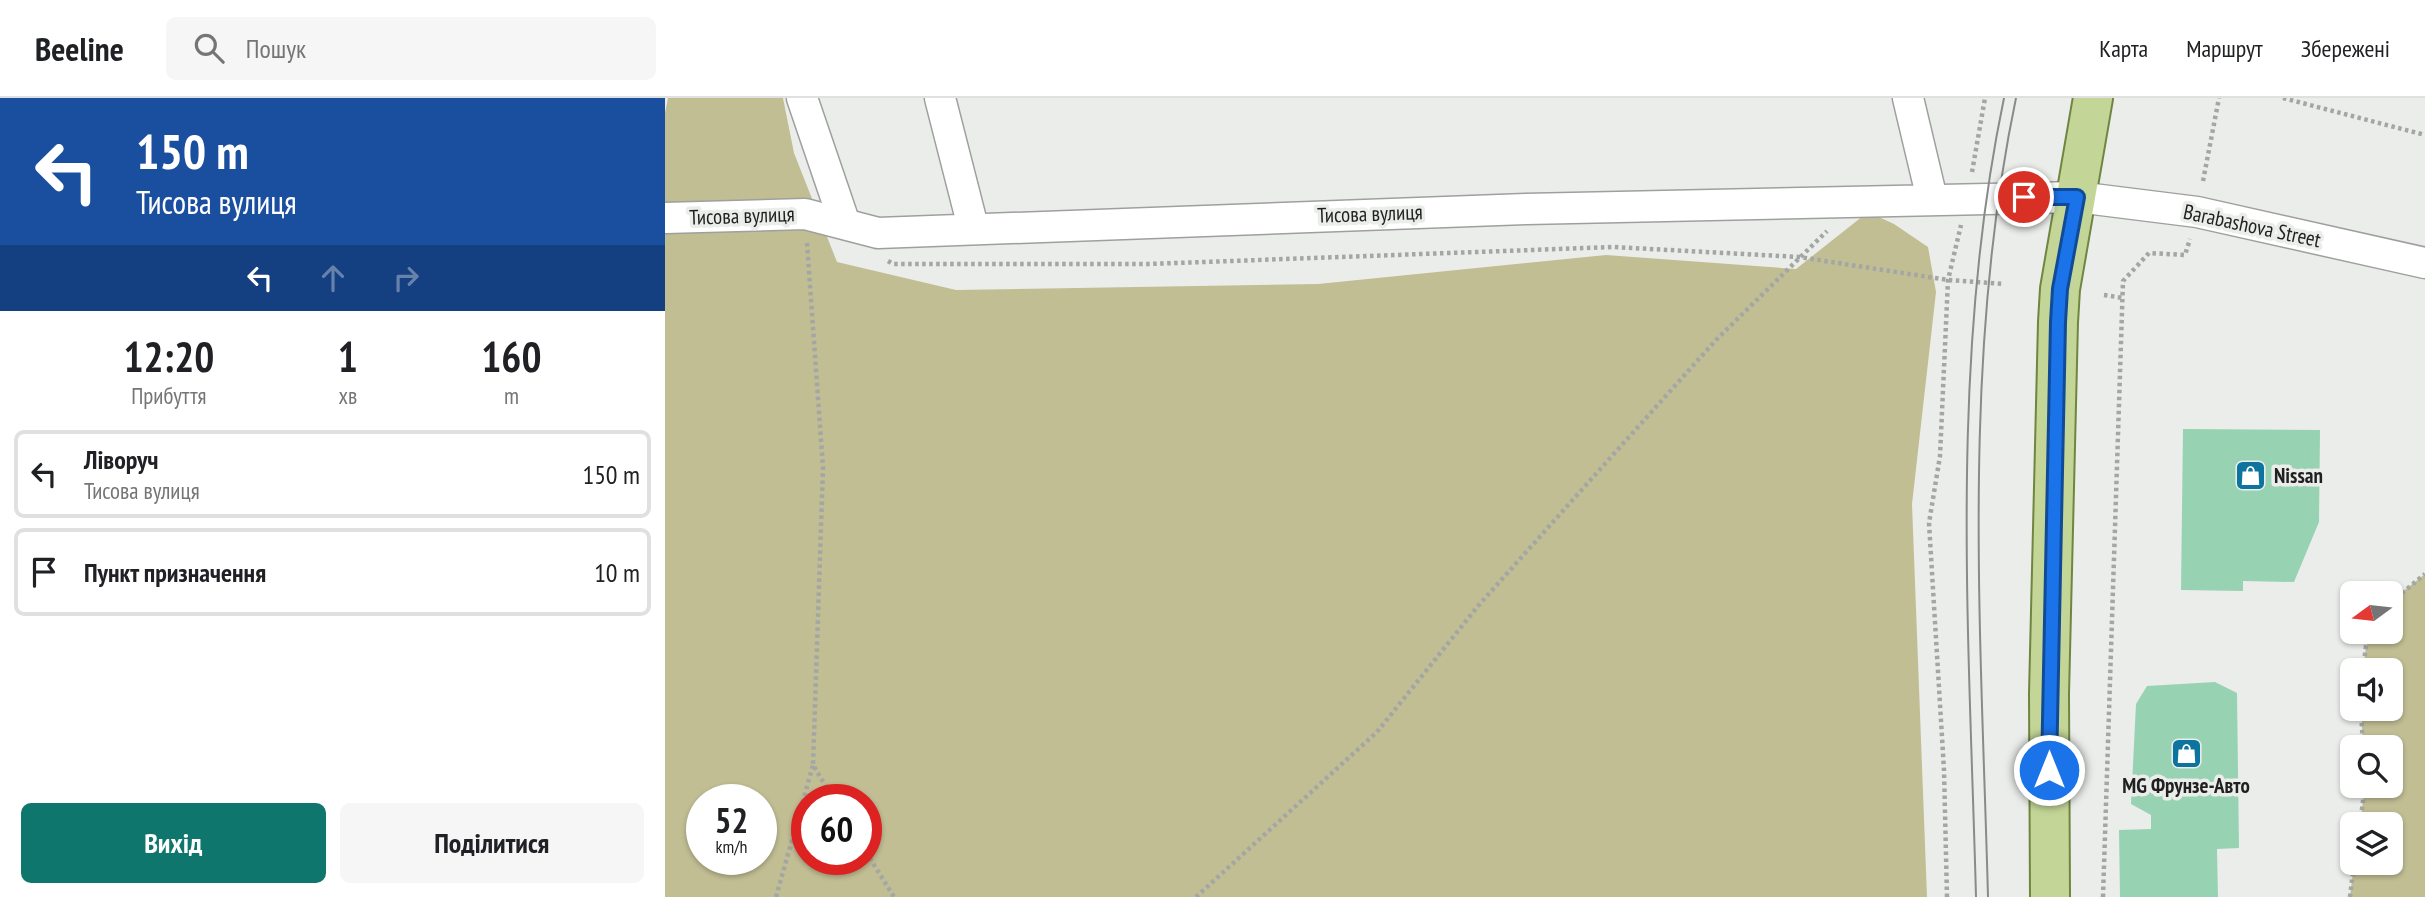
<!DOCTYPE html>
<html lang="uk">
<head>
<meta charset="utf-8">
<style>
	:root { --surface:#fff; --page:#f6f6f6; --text:#202124; --muted:#757577; --line:#e0e0e0; --accent:#0f766e }
	body { margin:0; font-family:"PT Sans Narrow",sans-serif; background:var(--page); color:var(--text); height:100vh; display:flex; flex-direction:column; font-size:26px; white-space:nowrap }
	* { box-sizing:border-box; margin:0 }
	p { font-size:23px; color:var(--muted) }
	.icon { flex:none; width:38px; height:38px; fill:none; stroke:currentColor; stroke-width:2; stroke-linecap:round; stroke-linejoin:round }
	.map { position:relative; flex:1; overflow:hidden }
	.side { display:flex; flex-direction:column; background:var(--surface); width:665px }
	.side>* { flex:none }
	.hud { background:#1a4fa0; color:#fff; overflow:hidden }
	.needle { width:46px; rotate:255deg }
	.tools { position:absolute; left:1675px; top:483px; display:grid; gap:14px }
	.tools a { display:grid; place-items:center; width:63px; height:63px; border-radius:10px; background:var(--surface); box-shadow:0 2px 5px #0004; font-size:35px }
	.speed { position:absolute; left:21px; top:686px; display:flex; gap:14px; font-size:35px; font-weight:700; text-align:center }
	.speed>* { display:grid; place-content:center; width:91px; height:91px; border-radius:50%; background:var(--surface); box-shadow:0 2px 5px #0004; line-height:1 }
	.speed small { font-size:18px; font-weight:400 }
	.speed .limit { border:10px solid #d22; background:#fff; color:#111 }
	.pin { position:absolute; display:grid; place-items:center; width:60px; height:60px; color:#fff; margin:-30px; border:4px solid #fff; border-radius:50%; box-shadow:0 2px 7px #0007 }
	.me { position:absolute; width:77px; margin:-38px; rotate:0deg; stroke-linejoin:round; filter:drop-shadow(0 0 5px #0008) }
	.turn { display:flex; align-items:center; gap:24px; height:147px; padding:0 21px; font-size:32px }
	.turn .icon { width:91px; height:91px; stroke-width:2.5 }
	.turn b { display:block; font-size:49px; line-height:60px }
	.lanes { display:flex; align-items:center; height:66px; padding:0 21px; background:#0003; justify-content:center; gap:35px; direction:ltr }
	.lanes .off { opacity:.35 }
	.eta { display:flex; justify-content:space-evenly; align-items:center; height:119px; text-align:center }
	.eta b { font-size:42px; font-weight:700; line-height:49px }
	.cta { display:flex; gap:14px; margin-top:auto; padding:14px 21px }
	.cta a { flex:1; height:80px; border-radius:10px; background:var(--accent); color:#fff; font-size:28px; font-weight:700; line-height:80px; text-align:center }
	.cta a+a { background:var(--page); color:var(--text) }
	ul { padding:0; list-style:none }
	li { display:flex; align-items:center; gap:21px; height:88px; margin:0 14px 10px; padding:0 7px; border:4px solid var(--line); border-radius:10px }
	li div { flex:1 }
	li b { display:block; font-size:26px }
	li em { font-style:normal }
	header { display:flex; align-items:center; gap:42px; box-sizing:border-box; height:98px; padding:0 35px; background:var(--surface); border-bottom:2px solid var(--line) }
	header strong { font-size:33px }
	nav { display:flex; gap:38px; margin-inline-start:auto; font-size:24px }
	.search { width:490px; height:63px; background:var(--page); display:flex; align-items:center; gap:18px; box-sizing:border-box; padding:0 24px; border-radius:10px; color:var(--muted); font-size:26px }
	main { display:flex; flex:1; min-height:0 }
	.map>svg:first-child { display:block }
	.green { fill:#c1be94; fill-rule:evenodd }
	.building { fill:#97d2b2 }
	.lines { fill:none; stroke-linecap:round; stroke-linejoin:round }
	.minor-casing { stroke:#9ea09e; stroke-width:33 }
	.major-casing { stroke:#708540; stroke-width:42 }
	.path { stroke:#a4a6a4; stroke-width:4.5; stroke-dasharray:3.5 3.5; stroke-linecap:butt }
	.minor { stroke:#fff; stroke-width:30 }
	.major { stroke:#c4d697; stroke-width:38 }
	.tram { stroke:#898b89; stroke-width:2 }
	.route-casing { stroke:#114b97; stroke-width:18 }
	.route { stroke:#1a73e8; stroke-width:12 }
	.labels { text-anchor:middle; stroke-width:7; stroke-linejoin:round; paint-order:stroke }
	.street-label { font-size:21px; fill:#1f201f; stroke:#ebedea }
	.poi-label { font-size:21px; font-weight:bold; fill:#1f201f; stroke:#ebedea; text-anchor:start }
</style>
</head>
<body>
<header>
<strong>Beeline</strong>
<div class="search"><svg class="icon" aria-label="search" viewBox="0 0 24 24"><circle cx="10" cy="10" r="6"/><path d="M15 15l6 6"/></svg>Пошук</div>
<nav><a>Карта</a><a>Маршрут</a><a>Збережені</a></nav>
</header>
<main>
<section class="side">
<div class="hud">
<div class="turn"><svg class="icon" aria-label="left" viewBox="0 0 24 24"><path d="M17 20v-9H6M10 6l-5 5 5 5"/></svg><div><b>150 m</b>Тисова вулиця</div></div>
<div class="lanes"><svg class="icon" aria-label="left" viewBox="0 0 24 24"><path d="M17 20v-9H6M10 6l-5 5 5 5"/></svg><svg class="icon off" aria-label="ahead" viewBox="0 0 24 24"><path d="M12 20V5M6 11l6-6 6 6"/></svg><svg class="icon off" aria-label="right" viewBox="0 0 24 24"><path d="M7 20v-9h11M14 6l5 5-5 5"/></svg></div>
</div>
<div class="eta">
<div><b>12:20</b><p>Прибуття</p></div>
<div><b>1</b><p>хв</p></div>
<div><b>160</b><p>m</p></div>
</div>
<ul>
<li><svg class="icon" aria-label="left" viewBox="0 0 24 24"><path d="M17 20v-9H6M10 6l-5 5 5 5"/></svg><div><b>Ліворуч</b><p>Тисова вулиця</p></div><em>150 m</em></li>
<li><svg class="icon" aria-label="arrive" viewBox="0 0 24 24"><path d="M6 21V4h12l-3 4 3 4H6"/></svg><div><b>Пункт призначення</b></div><em>10 m</em></li>
</ul>
<div class="cta"><a>Вихід</a><a>Поділитися</a></div>
</section>
<div class="map">
<svg width="1760" height="799" viewBox="0 0 1760 799">
	<rect width="100%" height="100%" fill="#ebedea"/>
	<path class="green" d="M3,0H118L129,55L172,164L291,192L653,186L941,157L1131,171L1203,114L1229,126L1263,149L1271,194L1247,406L1262,799H0V15ZM37,702H96V761H37ZM142,702H201V761H142Z
		M1760,476V799H1685L1689,765H1726V726H1695L1700,688H1726V649H1698L1696,611H1726V572H1698L1701,548L1709,534H1726L1727,502Z"/>
	<path class="building" d="M1518,331L1655,332L1654,424L1629,484L1578,483V493L1516,492Z
		M1550,584L1572,595L1574,750L1552,751L1553,799H1455L1454,732L1486,731V717L1466,706L1471,606L1482,588Z"/>
	<g class="lines">
		<defs>
			<path id="minor" d="M137,0L180,126
				M275,0L308,129
				M1243,0L1267,101
				M0,120L140,116L213,135L861,111L1412,99L1532,114L1760,165"/>
			<path id="major" d="M1385,799L1384,596L1393,224L1395,191L1428,0"/>
		</defs>
		<use href="#minor" class="minor-casing"/>
		<use href="#major" class="major-casing"/>
		<path class="path" d="M1618,0L1760,37
			M1307,74L1320,0
			M1538,83L1554,0
			M142,145L158,370L148,667L169,702
			M223,163L228,166H484L948,149L1134,159L1283,182L1338,186
			M1439,197L1458,200
			M1726,504L1760,476
			M1698,572L1701,548L1709,534
			M1696,611L1698,649
			M1695,726L1700,688
			M201,754L229,799
			M111,799L148,667
			M531,799L712,634L813,508L946,359L1051,242L1162,133
			M1282,799L1279,672L1264,425L1275,358L1283,182L1296,127
			M1438,799L1458,183L1484,155L1520,157L1525,141
			M1685,799L1689,765"/>
		<use href="#minor" class="minor"/>
		<use href="#major" class="major"/>
		<path class="tram" d="M1311,799C1304,533 1284,263 1339,0
			M1323,799C1316,533 1296,263 1351,0"/>
	</g>
	<g class="lines">
		<defs>
			<path id="route" d="M1359,99H1412L1395,191L1393,224L1384,672"/>
		</defs>
		<use href="#route" class="route-casing"/>
		<use href="#route" class="route"/>
	</g>
	<defs>
		<symbol id="shop-square" viewBox="-11 -11 22 22"><rect x="-9" y="-9" width="18" height="18" rx="4" fill="#0d739f" stroke="#ebedea"/><path d="M-5-2.5h2.3a2.7 3.5 0 0 1 5.4 0H5L5.5 6h-11ZM-1.5-2.5h3a1.5 2.3 0 0 0-3 0Z" fill="#fff"/></symbol>
	</defs>
	<g fill-rule="evenodd">
		<use href="#shop-square" x="1568" y="360" width="35" height="35"/>
		<use href="#shop-square" x="1504" y="638" width="35" height="35"/>
	</g>
	<g class="labels">
		<g class="street-label">
			<text transform="translate(705 116) rotate(-2)" y="7">Тисова вулиця</text>
			<text transform="translate(77 118) rotate(-2)" y="7">Тисова вулиця</text>
			<text transform="translate(1587 128) rotate(12)" y="7">Barabashova Street</text>
		</g>
		<g class="poi-label">
			<text x="1609" y="385">Nissan</text>
			<text x="1521" y="695" text-anchor="middle">MG Фрунзе-Авто</text>
		</g>
	</g>
</svg>
<div class="tools">
<a><svg class="needle" viewBox="-14 -14 28 28"><path d="M0-13l5 13h-10z" fill="#e53935"/><path d="M0 13l5-13h-10z" fill="#757577"/></svg></a>
<a><svg class="icon" aria-label="sound" viewBox="0 0 24 24"><path d="M4 9h4l5-4v14l-5-4H4zM17 9q2 3 0 6"/></svg></a>
<a><svg class="icon" aria-label="search" viewBox="0 0 24 24"><circle cx="10" cy="10" r="6"/><path d="M15 15l6 6"/></svg></a>
<a><svg class="icon" aria-label="layers" viewBox="0 0 24 24"><path d="M12 4l9 5-9 5-9-5zM3 14l9 5 9-5"/></svg></a>
</div>
<div class="speed"><div>52<small>km/h</small></div><div class="limit">60</div></div>
<div class="pin" style="left:1359px;top:99px;background:#d93025"><svg class="icon" aria-label="arrive" viewBox="0 0 24 24"><path d="M6 21V4h12l-3 4 3 4H6"/></svg></div>
<svg class="me" style="left:1384px;top:672px" viewBox="-20 -20 40 40"><circle r="17" fill="#1a73e8" stroke="#fff" stroke-width="3"/><path d="M0-11L8 9 0 5-8 9z" fill="#fff"/></svg>
</div>
</main>
</body>
</html>
